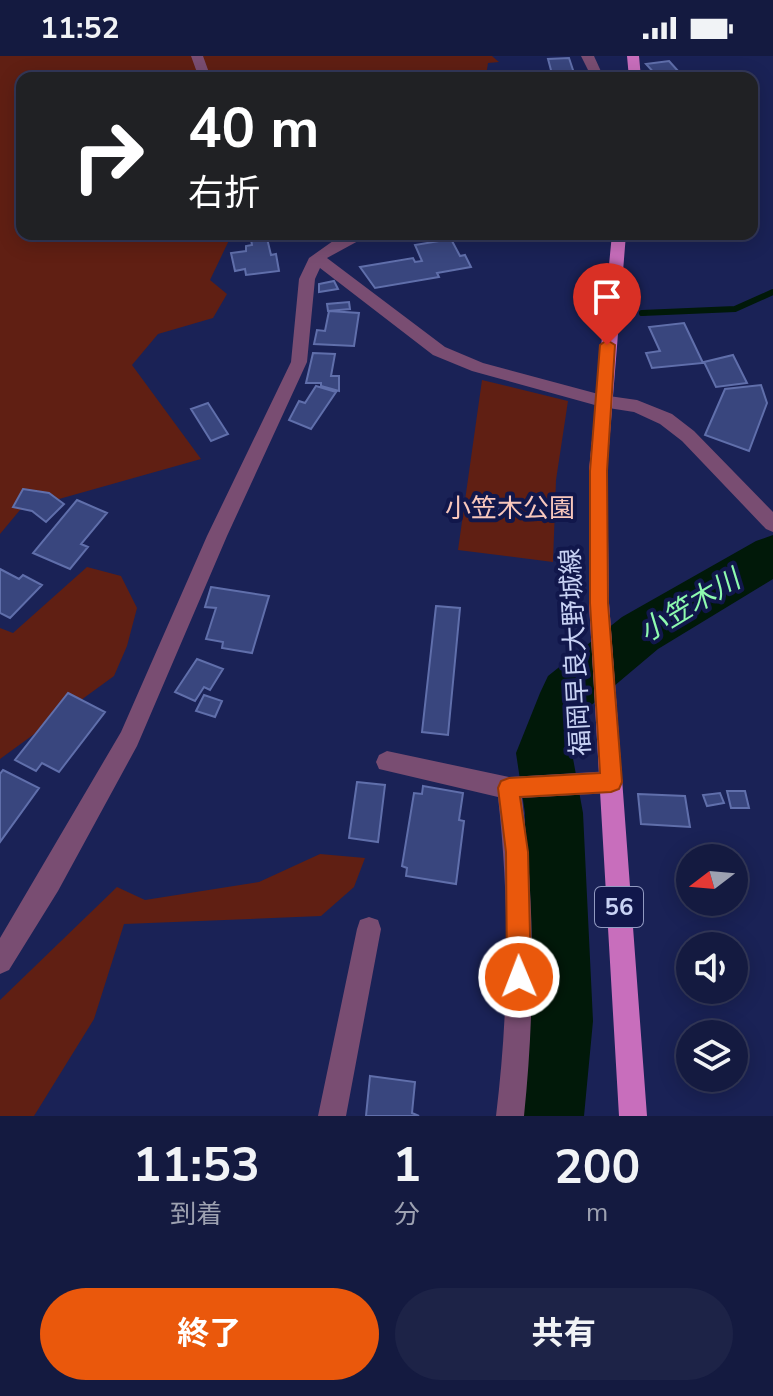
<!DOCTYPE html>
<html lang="ja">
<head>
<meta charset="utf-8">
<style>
	:root { --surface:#141a40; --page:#1d2347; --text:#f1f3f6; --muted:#9da1b1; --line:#333859; --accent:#ea580c }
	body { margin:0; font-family:"Nunito Sans","Noto Sans JP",sans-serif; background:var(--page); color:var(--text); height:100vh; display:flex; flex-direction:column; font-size:30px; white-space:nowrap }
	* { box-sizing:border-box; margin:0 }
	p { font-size:26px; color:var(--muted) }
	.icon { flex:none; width:44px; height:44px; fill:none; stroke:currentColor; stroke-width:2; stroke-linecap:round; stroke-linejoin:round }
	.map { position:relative; height:1060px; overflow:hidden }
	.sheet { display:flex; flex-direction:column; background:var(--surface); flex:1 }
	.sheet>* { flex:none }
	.banner { position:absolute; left:16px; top:16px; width:742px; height:168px; border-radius:16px; box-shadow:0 4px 20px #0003,0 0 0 2px var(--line); background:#202124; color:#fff; overflow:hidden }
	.needle { width:52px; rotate:254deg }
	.tools { position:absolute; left:676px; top:788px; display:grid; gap:16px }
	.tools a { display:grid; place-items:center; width:72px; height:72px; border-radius:50%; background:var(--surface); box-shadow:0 4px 20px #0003,0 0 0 2px var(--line); font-size:40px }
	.pin { position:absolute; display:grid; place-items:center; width:68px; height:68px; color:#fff; margin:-82px -34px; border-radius:50% 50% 50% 0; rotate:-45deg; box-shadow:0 0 8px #0007 }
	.pin .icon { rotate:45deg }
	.me { position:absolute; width:88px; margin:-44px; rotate:359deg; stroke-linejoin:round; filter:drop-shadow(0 0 6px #0008) }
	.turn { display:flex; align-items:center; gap:28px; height:168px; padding:0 40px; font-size:36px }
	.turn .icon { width:104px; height:104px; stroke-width:2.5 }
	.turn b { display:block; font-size:56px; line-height:68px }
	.eta { display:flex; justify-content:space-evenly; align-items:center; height:136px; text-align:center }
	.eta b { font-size:48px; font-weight:700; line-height:56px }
	.action { display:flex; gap:16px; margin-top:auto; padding:16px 40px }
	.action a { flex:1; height:92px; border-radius:48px; background:var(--accent); color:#fff; font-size:32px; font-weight:700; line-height:92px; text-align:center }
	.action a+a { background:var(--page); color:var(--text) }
	.status { display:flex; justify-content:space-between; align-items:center; height:56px; padding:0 40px; background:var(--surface); direction:ltr }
	.status svg { height:22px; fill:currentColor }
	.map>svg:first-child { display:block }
	.green { fill:#601f13 }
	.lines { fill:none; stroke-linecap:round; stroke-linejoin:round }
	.stream { stroke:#011909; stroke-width:6 }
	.river { fill:#011909; fill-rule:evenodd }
	.building { fill:#39467e; stroke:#606fab; stroke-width:2 }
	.street { fill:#794d72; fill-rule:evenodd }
	.primary { fill:#c86ebc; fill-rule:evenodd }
	.route { fill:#ea580c; stroke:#983908; stroke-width:2 }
	.labels { text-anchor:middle; stroke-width:8; stroke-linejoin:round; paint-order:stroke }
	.shield { fill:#11174b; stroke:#919ac1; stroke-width:2 }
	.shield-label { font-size:24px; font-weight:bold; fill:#c8d2f4 }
	.park-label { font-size:26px; fill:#f8c7bc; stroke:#11174b }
	.street-label { font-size:26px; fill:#c8d2f4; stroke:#11174b }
	.water-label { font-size:28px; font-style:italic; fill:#8efaaf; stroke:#11174b }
</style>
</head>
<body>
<div class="status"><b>11:52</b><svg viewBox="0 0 49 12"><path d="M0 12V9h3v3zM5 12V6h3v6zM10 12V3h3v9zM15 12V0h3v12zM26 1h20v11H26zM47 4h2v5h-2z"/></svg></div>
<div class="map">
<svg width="773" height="1060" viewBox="0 0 773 1060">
	<rect width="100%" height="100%" fill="#1a2256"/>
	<path class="green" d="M0,0H492L499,6L488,7L486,20L488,22H22V178H232L210,224L227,238L213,262L158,278L132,309L201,403L20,454L0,478Z
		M482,324L568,345L556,424L553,506L458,494Z
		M87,511L121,520L137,552L127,590L114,620L0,703V572L13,577Z
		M320,798L365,802L354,831L321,860L124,868L94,963L34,1060H0V944L117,831L145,844L259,826Z"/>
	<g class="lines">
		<path class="stream" d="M642,257L735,253L773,236"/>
		<path class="river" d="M773,479V523L658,593L588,652L572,697L583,757L593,965L584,1060H516L527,965L525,757L516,697L540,637L548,620L622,561L756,485Z"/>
	</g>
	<path class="building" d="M569,2L575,20L544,22L543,18H552L548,3Z
		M669,5L679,16L656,19L646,8Z
		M250,178H266L271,199L276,198L279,215L246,219L245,213L235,215L231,197L246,195V190L252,189Z
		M451,183L460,200L465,199L471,211L437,217L439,221L375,232L360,211L413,202L415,206L422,205L415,189Z
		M334,225L338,233L319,236V228Z
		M349,246L350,253L328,255L327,248Z
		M329,255L359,257L354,290L314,288L317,274L325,275Z
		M684,267L703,307L652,312L646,297L660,295L649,271Z
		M313,297L335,298L331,320H339V335L321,330V327H306Z
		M733,299L747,327L716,331L704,306Z
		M761,329L767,347L749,395L705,379L725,333Z
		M316,330L336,336L311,373L289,364L299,345L305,347Z
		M208,347L228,378L211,385L191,353Z
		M23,433L49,437L64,448L46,466L32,455L13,451Z
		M77,444L107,457L81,488L88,491L70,513L33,497Z
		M497,445L512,447L510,457L496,455Z
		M0,513L19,523L23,519L42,529L10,562L0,557Z
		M211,531L269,540L252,597L222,592L223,586L206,583L216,552L205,551Z
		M436,550L460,552L448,679L422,676Z
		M197,603L223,613L210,634L204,631L195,645L175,636Z
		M68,637L105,656L59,716L42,707L36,715L15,704Z
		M204,639L222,645L215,661L196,655Z
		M3,714L39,732L0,786V718Z
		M357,726L385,729L378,786L349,782Z
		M423,730L463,737L459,764L464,765L456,828L406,820L407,812L402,810L414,737L422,738Z
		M727,735H745L749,752H731Z
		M720,737L724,747L707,750L703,739Z
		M638,738L685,740L690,771L641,768Z
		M370,1020L415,1026L412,1057L419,1060H366Z"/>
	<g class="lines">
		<path class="street" d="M191,0H203L211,22H199Z
			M581,0H594L604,22H592Z
			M350,178H371L327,202L445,291L483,307L602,339L637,344L672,358L694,375L773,456V476L766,473L682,385L660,368L634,356L602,351L472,315L433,299L320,212L315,223L307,306L227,480L137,690L58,835L9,914L0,918V882L121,676L207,480L291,306L299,223L309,202L333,185Z
			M387,695L509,721L611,715L619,718L622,726L619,734L611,737L522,742C535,848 535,954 524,1060H496C509,953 510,848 498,741L379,713L376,706L379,699Z
			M369,861L378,864L381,873L346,1060H318L357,873L360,864Z"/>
		<path class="primary" d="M627,0H639L641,22H629Z
			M612,178H626L607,415L609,547L647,1060H619L589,547V415Z"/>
	</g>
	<path class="route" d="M607,284L615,289L607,415L608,547L622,726L619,733L611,736L520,741L528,796L531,921L527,929L519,932L511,929L507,921L506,796L498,732L501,725L509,722L600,717L590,547V415L600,289Z"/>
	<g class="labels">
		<rect class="shield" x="595" y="831" width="48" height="40" rx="6"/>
		<g class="shield-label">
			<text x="619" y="859">56</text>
		</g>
		<g class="park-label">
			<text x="510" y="461">小笠木公園</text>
		</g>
		<g class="street-label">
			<text transform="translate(575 596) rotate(-93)" y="9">福岡早良大野城線</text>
		</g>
		<g class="water-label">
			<text transform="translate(689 549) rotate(-31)" y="10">小笠木川</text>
		</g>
	</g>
</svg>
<div class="tools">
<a><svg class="needle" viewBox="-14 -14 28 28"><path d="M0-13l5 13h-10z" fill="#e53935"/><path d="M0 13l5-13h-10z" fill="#9da1b1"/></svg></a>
<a><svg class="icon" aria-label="sound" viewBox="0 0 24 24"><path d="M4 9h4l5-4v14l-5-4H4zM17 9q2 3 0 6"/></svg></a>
<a><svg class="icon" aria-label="layers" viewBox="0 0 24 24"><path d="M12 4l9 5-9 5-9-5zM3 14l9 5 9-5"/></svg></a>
</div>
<div class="pin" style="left:607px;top:289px;background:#d93025"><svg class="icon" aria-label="arrive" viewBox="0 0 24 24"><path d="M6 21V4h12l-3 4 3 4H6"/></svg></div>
<svg class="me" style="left:519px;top:921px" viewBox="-20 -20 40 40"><circle r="17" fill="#ea580c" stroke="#fff" stroke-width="3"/><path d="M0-11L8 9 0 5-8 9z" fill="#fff"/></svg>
<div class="banner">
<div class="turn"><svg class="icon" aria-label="right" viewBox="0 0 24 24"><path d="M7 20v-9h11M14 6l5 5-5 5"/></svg><div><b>40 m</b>右折</div></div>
</div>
</div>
<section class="sheet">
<div class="eta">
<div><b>11:53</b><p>到着</p></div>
<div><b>1</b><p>分</p></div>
<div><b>200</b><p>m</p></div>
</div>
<div class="action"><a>終了</a><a>共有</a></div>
</section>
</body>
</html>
